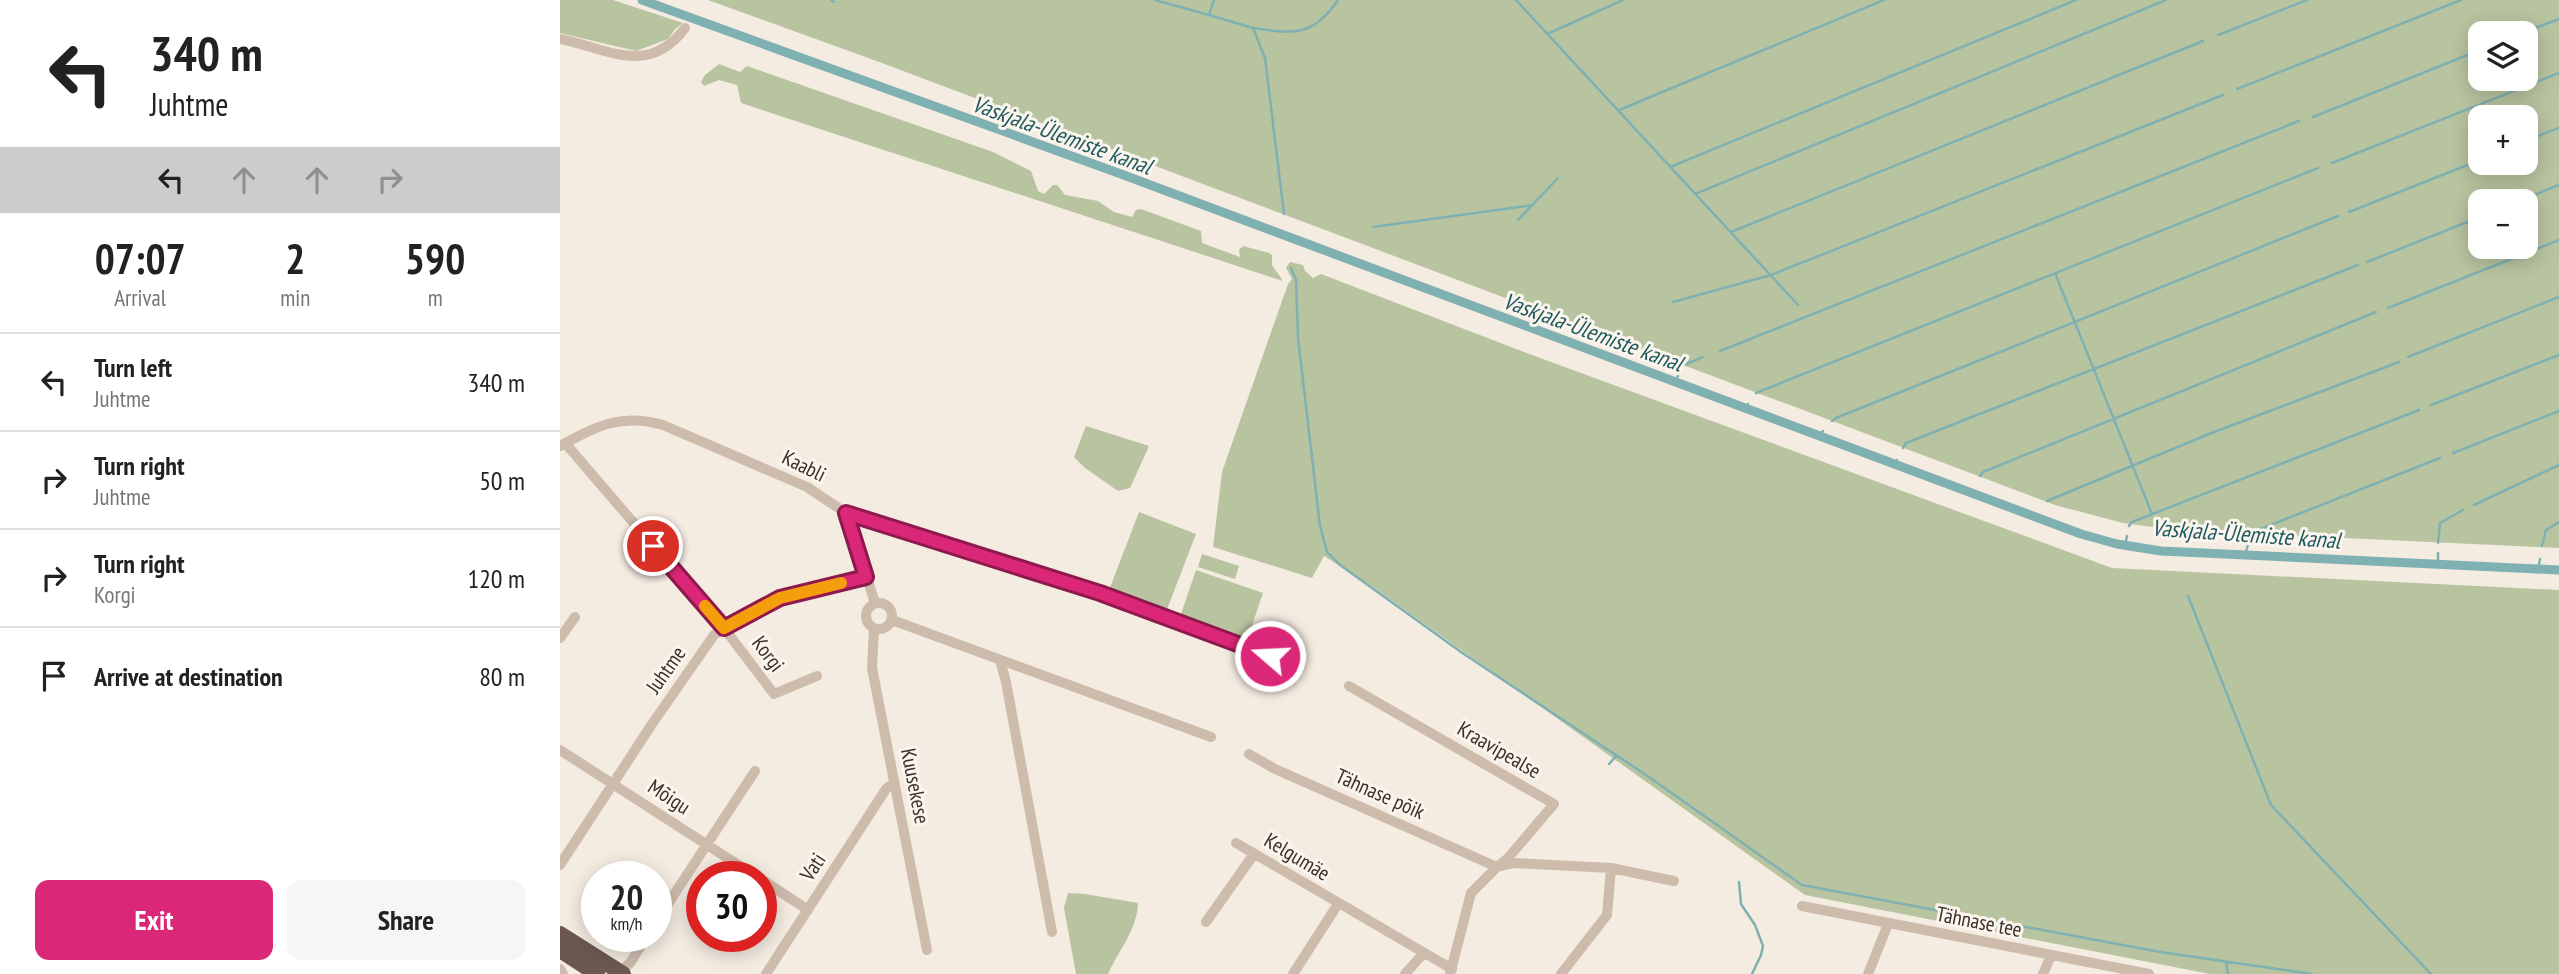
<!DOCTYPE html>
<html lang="en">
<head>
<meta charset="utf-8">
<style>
	:root { --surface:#fff; --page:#f6f6f6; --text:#222; --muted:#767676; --line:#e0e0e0; --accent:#db2777 }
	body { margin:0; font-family:"PT Sans Narrow",sans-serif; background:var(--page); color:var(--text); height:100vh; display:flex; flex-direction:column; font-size:26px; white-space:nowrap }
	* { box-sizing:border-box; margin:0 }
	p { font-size:23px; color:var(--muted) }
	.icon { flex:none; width:38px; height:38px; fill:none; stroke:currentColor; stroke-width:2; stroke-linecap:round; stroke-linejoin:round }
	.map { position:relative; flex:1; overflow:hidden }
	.sheet { display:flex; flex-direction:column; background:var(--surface); width:560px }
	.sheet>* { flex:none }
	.hud { background:#fff; color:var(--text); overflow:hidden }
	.controls { position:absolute; left:1908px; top:21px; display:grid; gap:14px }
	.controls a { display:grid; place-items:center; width:70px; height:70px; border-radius:14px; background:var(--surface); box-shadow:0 4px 18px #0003; font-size:35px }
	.speed { position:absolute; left:21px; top:861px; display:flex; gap:14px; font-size:35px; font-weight:700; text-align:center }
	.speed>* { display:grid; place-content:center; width:91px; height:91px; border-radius:50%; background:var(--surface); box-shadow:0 4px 18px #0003; line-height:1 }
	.speed small { font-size:18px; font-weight:400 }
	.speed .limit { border:10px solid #d22; background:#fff; color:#111 }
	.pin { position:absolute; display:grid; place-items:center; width:60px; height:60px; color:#fff; margin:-30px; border:4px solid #fff; border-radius:50%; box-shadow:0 2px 7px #0007 }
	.me { position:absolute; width:77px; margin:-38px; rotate:289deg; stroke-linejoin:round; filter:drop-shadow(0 0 5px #0008) }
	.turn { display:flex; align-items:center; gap:24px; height:147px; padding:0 35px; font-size:32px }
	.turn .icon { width:91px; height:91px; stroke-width:2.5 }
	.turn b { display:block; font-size:49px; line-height:60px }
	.lanes { display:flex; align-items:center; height:66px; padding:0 35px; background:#0003; justify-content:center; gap:35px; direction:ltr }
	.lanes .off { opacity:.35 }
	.eta { display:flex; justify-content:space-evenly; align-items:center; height:119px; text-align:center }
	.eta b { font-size:42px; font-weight:600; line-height:49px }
	.cta { display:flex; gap:14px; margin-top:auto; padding:14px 35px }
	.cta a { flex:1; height:80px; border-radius:14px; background:var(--accent); color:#fff; font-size:28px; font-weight:600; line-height:80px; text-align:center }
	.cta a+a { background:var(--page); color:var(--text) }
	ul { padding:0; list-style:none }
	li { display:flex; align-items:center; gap:21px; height:98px; padding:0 35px; border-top:2px solid var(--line) }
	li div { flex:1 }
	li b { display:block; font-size:26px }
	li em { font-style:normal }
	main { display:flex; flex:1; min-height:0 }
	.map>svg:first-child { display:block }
	.green { fill:#b8c4a0; fill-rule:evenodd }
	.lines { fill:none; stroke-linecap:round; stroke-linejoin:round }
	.stream { stroke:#7fb0b2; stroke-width:2.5 }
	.canal { stroke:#7fb0b2; stroke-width:9 }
	.minor { stroke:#cdbbac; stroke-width:10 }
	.trunk { stroke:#6c584f; stroke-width:16 }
	.route-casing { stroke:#8e194d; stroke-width:18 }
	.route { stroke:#db2777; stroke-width:12 }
	.slow { stroke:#f59e0b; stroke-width:12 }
	.labels { text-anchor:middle; stroke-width:6; stroke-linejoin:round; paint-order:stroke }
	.street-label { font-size:21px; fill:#3b302b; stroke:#fbf5ee }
	.water-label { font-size:23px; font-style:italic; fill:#1f5a5e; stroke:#fbf5ee }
</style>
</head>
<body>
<main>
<section class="sheet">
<div class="hud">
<div class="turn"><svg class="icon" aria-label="left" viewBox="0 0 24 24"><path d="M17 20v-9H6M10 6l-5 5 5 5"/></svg><div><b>340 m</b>Juhtme</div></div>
<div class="lanes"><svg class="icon" aria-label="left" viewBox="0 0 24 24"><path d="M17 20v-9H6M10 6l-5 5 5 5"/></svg><svg class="icon off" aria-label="ahead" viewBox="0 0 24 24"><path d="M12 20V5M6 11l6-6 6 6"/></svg><svg class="icon off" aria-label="ahead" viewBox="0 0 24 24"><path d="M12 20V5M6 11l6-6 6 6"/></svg><svg class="icon off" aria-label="right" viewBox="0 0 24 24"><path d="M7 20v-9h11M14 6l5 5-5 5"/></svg></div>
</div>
<div class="eta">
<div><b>07:07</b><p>Arrival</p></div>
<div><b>2</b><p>min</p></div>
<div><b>590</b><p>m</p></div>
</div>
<ul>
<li><svg class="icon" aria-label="left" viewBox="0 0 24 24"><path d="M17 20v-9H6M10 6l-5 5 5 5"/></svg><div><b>Turn left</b><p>Juhtme</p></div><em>340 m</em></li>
<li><svg class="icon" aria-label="right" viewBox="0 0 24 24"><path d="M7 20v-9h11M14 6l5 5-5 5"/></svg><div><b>Turn right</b><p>Juhtme</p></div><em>50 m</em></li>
<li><svg class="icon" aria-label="right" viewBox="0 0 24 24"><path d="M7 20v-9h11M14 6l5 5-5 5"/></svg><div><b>Turn right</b><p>Korgi</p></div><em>120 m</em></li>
<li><svg class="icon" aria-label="arrive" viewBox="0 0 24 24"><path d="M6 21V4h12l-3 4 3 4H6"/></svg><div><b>Arrive at destination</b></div><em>80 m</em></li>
</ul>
<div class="cta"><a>Exit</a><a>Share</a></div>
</section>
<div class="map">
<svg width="1999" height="974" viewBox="0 0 1999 974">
	<rect width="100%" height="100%" fill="#f4ebe1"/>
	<path class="green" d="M0,0H53L123,23L115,29L108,39L76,51L0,33Z
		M148,0H1999V548L1615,530L1563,523L1495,505L322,63ZM1965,33V79H1920V33ZM1965,117V163H1920V117ZM1920,201H1965V247H1920Z
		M159,64L180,72L187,66L433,152L471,171L478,191L484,194L493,185H497L505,195L538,201L554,212L572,217L576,210L581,209L641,231L642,243L680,257L679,250L683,246L709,253L712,255V265L723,281L181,103L177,85L159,80L144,86L141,82L145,75Z
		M730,262L743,265L745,271L753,278L761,274L972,355L1552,568L1999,590V974H1650L1245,895L810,585L764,556L752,578L653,547L662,472L728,284L732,279L726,268Z
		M526,426L589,446L570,488L558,491L525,468L514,457Z
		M579,512L636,534L606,612L549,590Z
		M642,554L679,566L675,579L638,567Z
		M636,570L703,593L687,640L620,617Z
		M508,893L525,894L578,903C577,930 559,950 548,974H516L504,908Z"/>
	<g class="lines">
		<path class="stream" d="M271,0L274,2
			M595,0L649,15
			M654,0L649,15L693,28L705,58L724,214
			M956,0L1238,305
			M693,28C734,34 753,37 778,0
			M1962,33L1999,19
			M987,34L1063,0
			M1658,35L1747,0
			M1677,89L1901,0
			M1059,110L1324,0
			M1753,117L1920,50
			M1965,141L1999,128
			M1772,163L1999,73
			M1110,167L1516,0
			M1135,194L1606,0
			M1959,201L1999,185
			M1789,212L1920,160
			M958,220L998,178
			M813,227L973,205
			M1171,232L1643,41
			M1807,262L1920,217
			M731,268L736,280L738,338L760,526L767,552L780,565L901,652L1089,777L1242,885L1600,952L1752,974
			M1495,273L1592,514
			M1113,302L1211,275L1663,95
			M1828,308L1999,240
			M1160,351L1739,121
			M1848,357L1999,297
			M1124,365L1143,357
			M1114,383L1118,376
			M1196,393L1758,168
			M1871,405L1999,355
			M1185,409L1188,404
			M1272,421L1276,418L1778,216
			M1258,436L1263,431
			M1343,448L1346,443L1798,265
			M1893,453L1999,411
			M1334,464L1337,460
			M1420,476L1423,472L1816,312
			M1487,501L1649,434L1839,362
			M1914,505L1999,465
			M1569,526L1572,522L1859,410
			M1693,532L1880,458
			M1878,543L1880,523L1903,510
			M1565,545L1567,536
			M1982,546L1986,530L1999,522
			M1685,555L1688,545
			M1878,564V553
			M1978,569L1980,559
			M1628,596L1711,805L1871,974
			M1049,764L1056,756
			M1179,882L1181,904L1195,925L1203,946L1201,955L1192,974
			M1666,961L1668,974"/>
		<path class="canal" d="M82,0L561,174L1521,534L1557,544L1601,551L1999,570"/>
		<path class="minor" d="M0,39C49,49 88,77 125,28
			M5,443L164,628L214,694L257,676
			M0,446C37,426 61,413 103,425L247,487L286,513L540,593L711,656
			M286,513L315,603
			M306 616a13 13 0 1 1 26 0a13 13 0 1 1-26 0Z
			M332,620L651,737
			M314,629L312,668L367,950
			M0,638L15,617
			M440,660L446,682L492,932
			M0,750L197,877
			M689,754L715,769L937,867L948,858L994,804L789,686
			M676,843L892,969
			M0,865L92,724L154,635L194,610L220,598L306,577
			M201,879L248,910
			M1242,906L1589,974
			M96,922L195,771
			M646,922L694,854
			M0,969L3,974
			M58,974L70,963L87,936
			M206,974L326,789L334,783
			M733,974L778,904
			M845,974L863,954
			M890,974L911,893L937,867L954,863L1051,868L1114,881
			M1001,974L1047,915L1051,868
			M1308,974L1328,924
			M1483,974L1491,956"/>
		<path class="trunk" d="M0,934L63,974
			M0,950L37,974"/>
	</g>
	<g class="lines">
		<defs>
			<path id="route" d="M93,546L164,628L220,598L306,577L286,513L540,593L710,656"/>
		</defs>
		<use href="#route" class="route-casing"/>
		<use href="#route" class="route"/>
		<path class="slow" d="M145,606L164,628L220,598L281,583"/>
	</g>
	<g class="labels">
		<g class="street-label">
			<text transform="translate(244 466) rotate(26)" y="7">Kaabli</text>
			<text transform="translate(208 654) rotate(53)" y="7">Korgi</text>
			<text transform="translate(106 670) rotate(-55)" y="7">Juhtme</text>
			<text transform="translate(939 750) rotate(30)" y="7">Kraavipealse</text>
			<text transform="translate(355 786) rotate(79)" y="7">Kuusekese</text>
			<text transform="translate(820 794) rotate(24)" y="7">Tähnase põik</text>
			<text transform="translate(109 797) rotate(33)" y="7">Mõigu</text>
			<text transform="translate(737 857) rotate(31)" y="7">Kelgumäe</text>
			<text transform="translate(253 867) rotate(-57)" y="7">Vati</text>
			<text transform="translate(1419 922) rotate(11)" y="7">Tähnase tee</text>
		</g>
		<g class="water-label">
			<text transform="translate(502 135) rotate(20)" y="8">Vaskjala-Ülemiste kanal</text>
			<text transform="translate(1033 332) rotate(20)" y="8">Vaskjala-Ülemiste kanal</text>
			<text transform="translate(1686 534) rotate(4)" y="8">Vaskjala-Ülemiste kanal</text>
		</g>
	</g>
</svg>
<div class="controls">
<a><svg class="icon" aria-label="layers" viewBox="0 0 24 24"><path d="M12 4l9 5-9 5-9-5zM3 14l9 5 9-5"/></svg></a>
<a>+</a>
<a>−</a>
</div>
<div class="speed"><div>20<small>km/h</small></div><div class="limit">30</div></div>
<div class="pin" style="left:93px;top:546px;background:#d93025"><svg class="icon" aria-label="arrive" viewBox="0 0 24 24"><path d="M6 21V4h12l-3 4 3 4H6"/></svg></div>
<svg class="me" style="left:710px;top:656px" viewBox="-20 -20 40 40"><circle r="17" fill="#db2777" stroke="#fff" stroke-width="3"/><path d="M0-11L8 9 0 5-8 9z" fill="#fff"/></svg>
</div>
</main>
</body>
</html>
